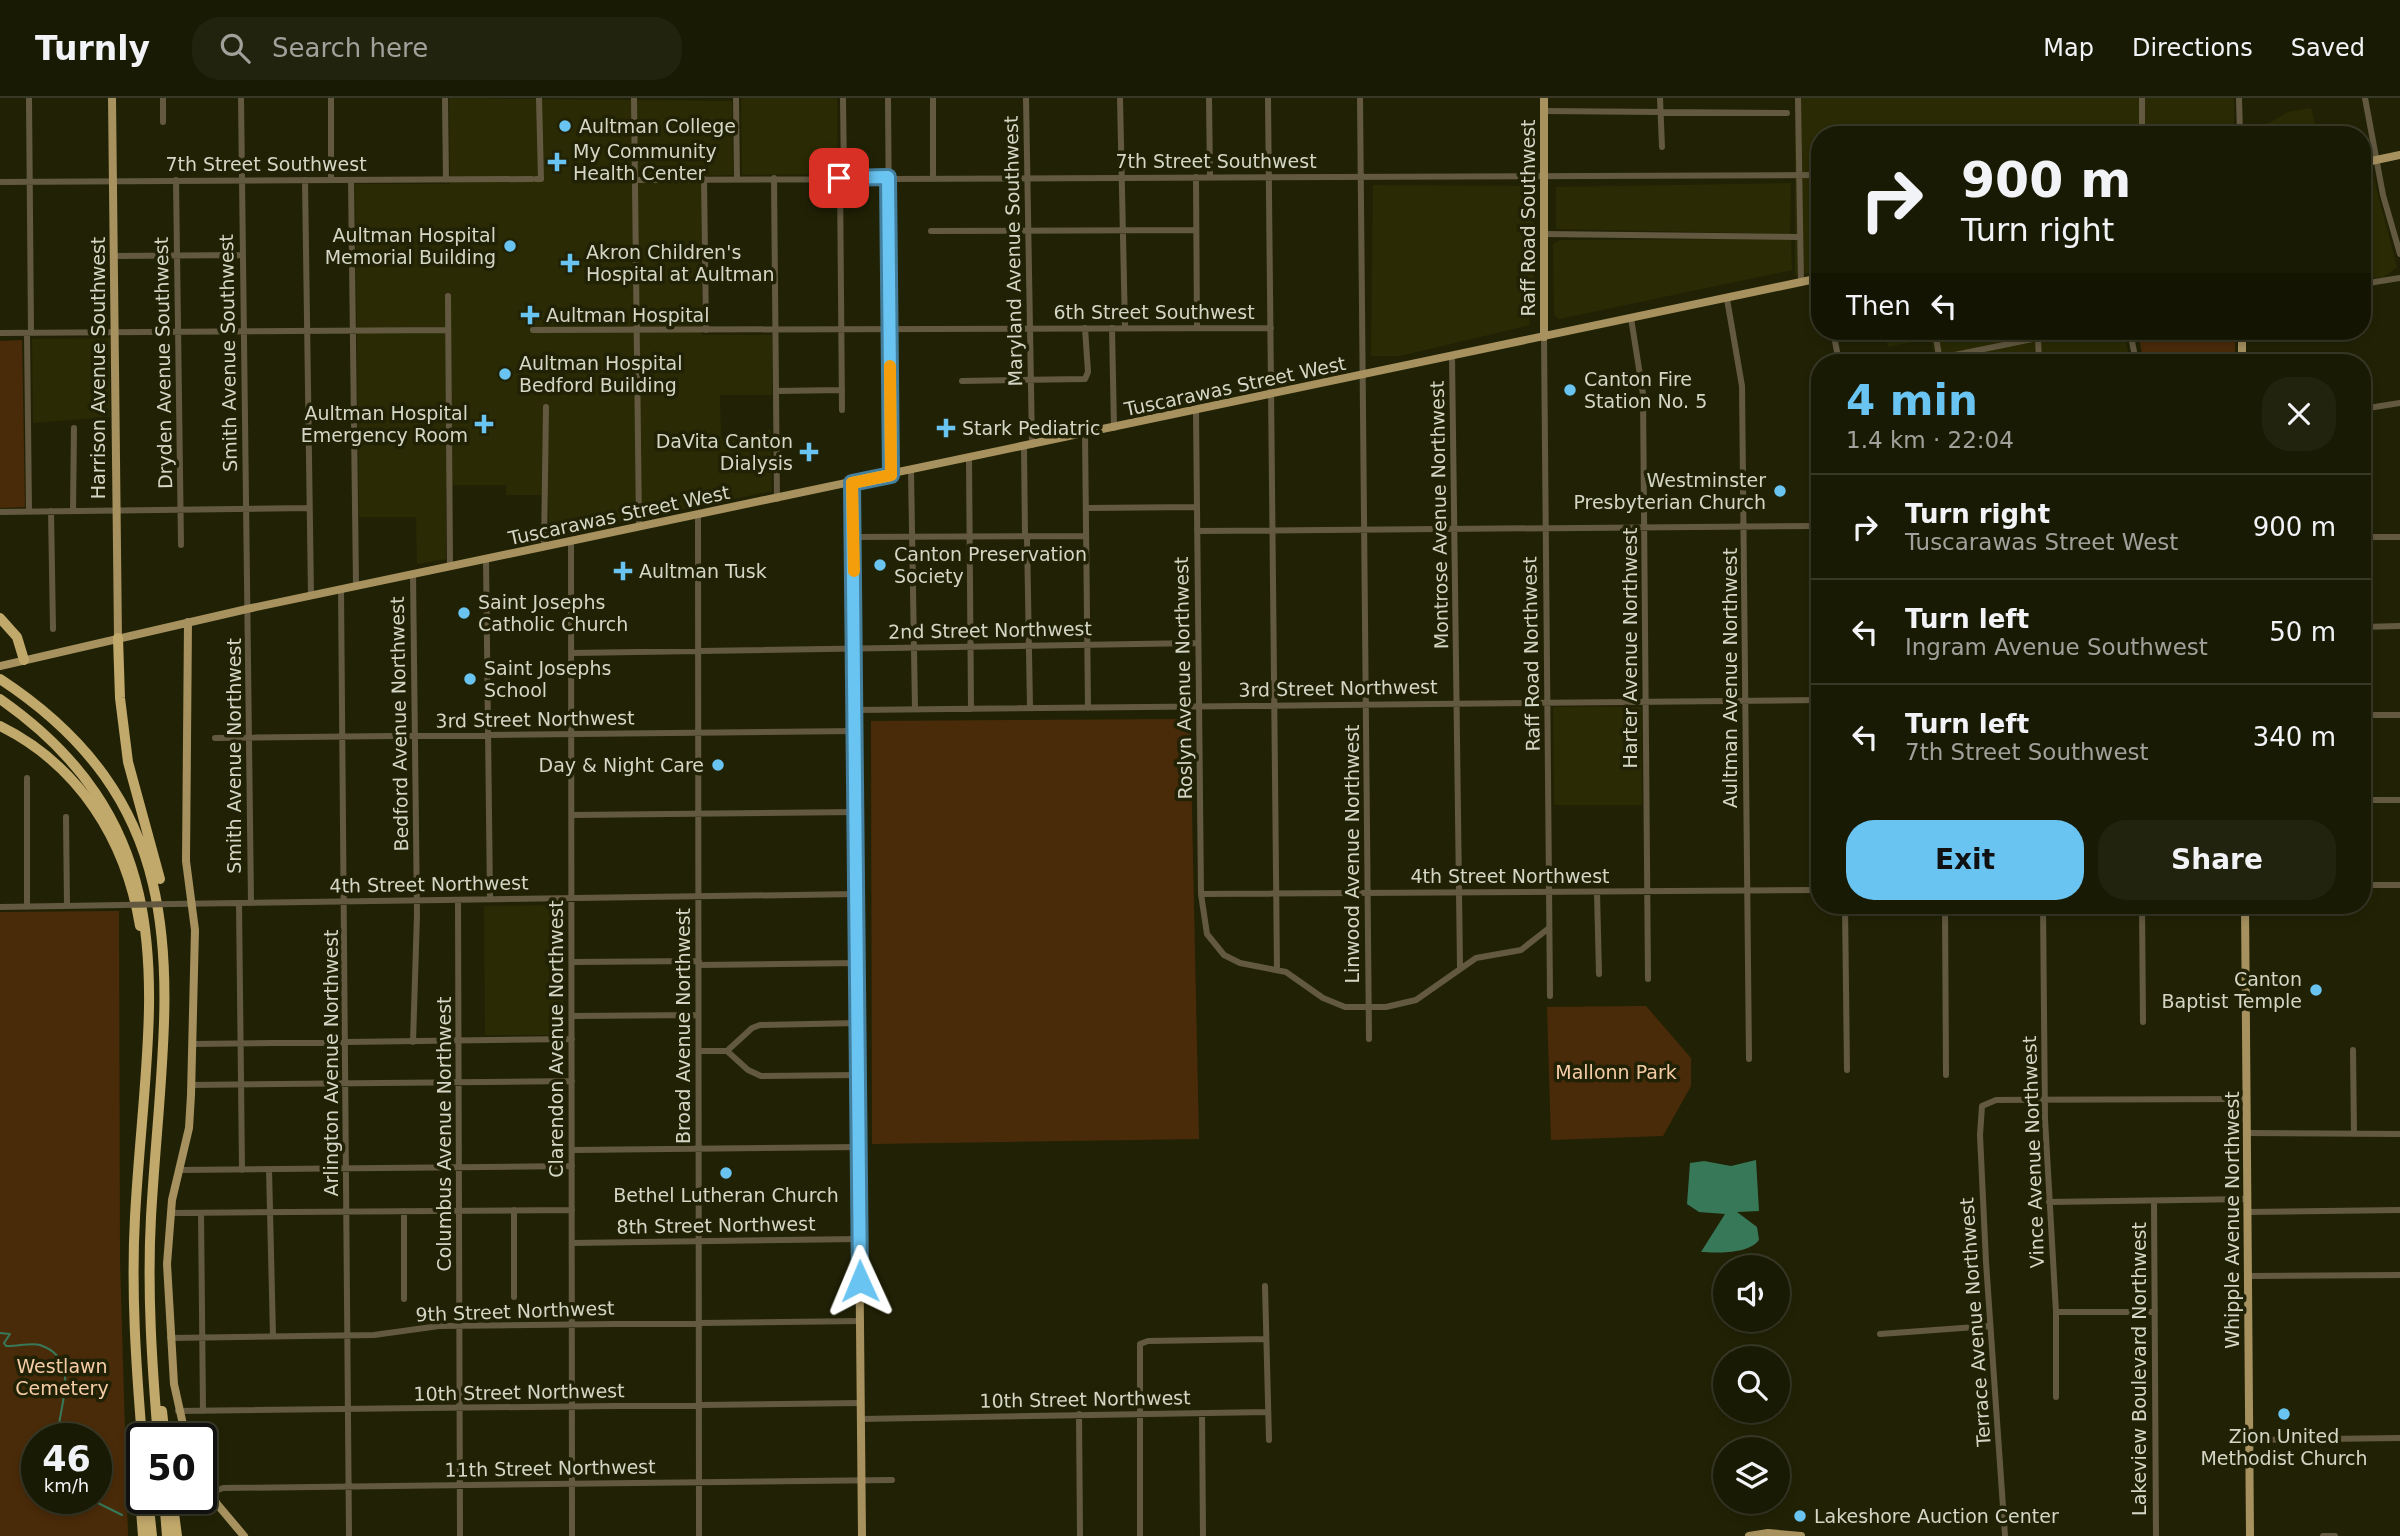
<!DOCTYPE html>
<html lang="en">
<head>
<meta charset="utf-8">
<style>
	:root { --surface:#191a04; --page:#22230e; --text:#f1f3f6; --muted:#9fa19a; --line:#373826; --accent:#69c4f1 }
	body { margin:0; font-family:"DejaVu Sans",sans-serif; background:var(--page); color:var(--text); height:100vh; display:flex; flex-direction:column; font-size:26px; white-space:nowrap }
	* { box-sizing:border-box; margin:0 }
	p { font-size:23px; color:var(--muted) }
	.icon { flex:none; width:38px; height:38px; fill:none; stroke:currentColor; stroke-width:2; stroke-linecap:round; stroke-linejoin:round }
	.map { position:relative; flex:1; overflow:hidden }
	.sheet { position:absolute; left:1811px; top:256px; width:560px; height:560px; display:flex; flex-direction:column; background:var(--surface); border-radius:28px; box-shadow:0 4px 10px #0003,0 0 0 2px var(--line) }
	.sheet>* { flex:none }
	.banner { position:absolute; left:1811px; top:28px; width:560px; height:214px; border-radius:28px; box-shadow:0 4px 10px #0003,0 0 0 2px var(--line); background:#191a04; color:var(--text); overflow:hidden }
	.fabs { position:absolute; left:1713px; top:1157px; display:grid; gap:14px }
	.fabs a { display:grid; place-items:center; width:77px; height:77px; border-radius:50%; background:var(--surface); box-shadow:0 4px 10px #0003,0 0 0 2px var(--line); font-size:35px }
	.speed { position:absolute; left:21px; top:1325px; display:flex; gap:14px; font-size:35px; font-weight:700; text-align:center }
	.speed>* { display:grid; place-content:center; width:91px; height:91px; border-radius:50%; background:var(--surface); box-shadow:0 4px 10px #0003,0 0 0 2px var(--line); line-height:1 }
	.speed small { font-size:18px; font-weight:400 }
	.speed .limit { border:4px solid #111; border-radius:10px; background:#fff; color:#111 }
	.pin { position:absolute; display:grid; place-items:center; width:60px; height:60px; color:#fff; margin:-30px; border-radius:14px; box-shadow:0 4px 10px #0006 }
	.me { position:absolute; width:77px; margin:-38px; rotate:359deg; stroke-linejoin:round; filter:drop-shadow(0 0 5px #0008) }
	.turn { display:flex; align-items:center; gap:24px; height:147px; padding:0 35px; font-size:32px }
	.turn .icon { width:91px; height:91px; stroke-width:2.5 }
	.turn b { display:block; font-size:49px; line-height:60px }
	.then { display:flex; align-items:center; height:66px; padding:0 35px; background:#0003; gap:14px; font-size:26px }
	.round { display:grid; place-items:center; flex:none; width:74px; height:74px; border-radius:28px; background:var(--page) }
	.headline { display:flex; align-items:center; justify-content:space-between; height:119px; padding:0 35px }
	h1 { font-size:42px; font-weight:700; line-height:52px; color:var(--accent) }
	.primary-button { display:flex; gap:14px; margin-top:auto; padding:14px 35px }
	.primary-button a { flex:1; height:80px; border-radius:28px; background:var(--accent); color:#111; font-size:28px; font-weight:700; line-height:80px; text-align:center }
	.primary-button a+a { background:var(--page); color:var(--text) }
	ul { padding:0; list-style:none }
	li { display:flex; align-items:center; gap:21px; height:105px; padding:0 35px; border-top:2px solid var(--line) }
	li div { flex:1 }
	li b { display:block; font-size:26px }
	li em { font-style:normal }
	header { display:flex; align-items:center; gap:42px; box-sizing:border-box; height:98px; padding:0 35px; background:var(--surface); border-bottom:2px solid var(--line) }
	header strong { font-size:33px }
	nav { display:flex; gap:38px; margin-inline-start:auto; font-size:24px }
	.search { width:490px; height:63px; background:var(--page); display:flex; align-items:center; gap:18px; box-sizing:border-box; padding:0 24px; border-radius:28px; color:var(--muted); font-size:26px }
	.map>svg:first-child { display:block }
	.built { fill:#2a2b04 }
	.green { fill:#4a2b09; fill-rule:evenodd }
	.water { fill:#377858 }
	.lines { fill:none; stroke-linecap:round; stroke-linejoin:round }
	.stream { stroke:#377858; stroke-width:2 }
	.minor { stroke:#635941; stroke-width:6 }
	.major { stroke:#a6915f; stroke-width:8 }
	.highway { stroke:#c1a86b; stroke-width:10 }
	.minor-bridge { stroke:#635941; stroke-width:6 }
	.route-casing { stroke:#447f9d; stroke-width:18 }
	.route { stroke:#69c4f1; stroke-width:12 }
	.slow { stroke:#f59e0b; stroke-width:12 }
	.poi-dot { fill:#69c4f1; stroke:#212205; stroke-width:2.5 }
	.labels { text-anchor:middle; stroke-width:7; stroke-linejoin:round; paint-order:stroke }
	.poi-label { font-size:19px; fill:#d5d7c6; stroke:#212205; text-anchor:start }
	.street-label { font-size:19px; fill:#d5d7c6; stroke:#212205 }
	.park-label { font-size:19px; fill:#f6cca6; stroke:#212205 }
</style>
</head>
<body>
<header>
<strong>Turnly</strong>
<div class="search"><svg class="icon" aria-label="search" viewBox="0 0 24 24"><circle cx="10" cy="10" r="6"/><path d="M15 15l6 6"/></svg>Search here</div>
<nav><a>Map</a><a>Directions</a><a>Saved</a></nav>
</header>
<div class="map">
<svg width="2400" height="1438" viewBox="0 0 2400 1438">
	<rect width="100%" height="100%" fill="#212205"/>
	<path class="built" d="M449,0L732,3L733,77L701,78L702,237H772V297H720L721,341L771,332L772,393L552,438L549,436L548,397H506V387H446V461L417,466L416,419H359L355,86H450Z
		M741,0H837L838,76L742,77Z
		M1795,0H2234V37H1820V172L1795,178Z
		M2311,10L2318,37H2252V28L2269,25L2288,14Z
		M2373,78L2397,169L2384,179L2363,181V80Z
		M1791,85L1790,136L1556,131V89Z
		M1373,87L1524,88L1534,96V182L1528,190L1530,227L1400,258H1371Z
		M1791,141L1792,172L1559,221L1554,217L1553,146L1560,142Z
		M1884,233H2124L2130,264H1984L1983,257L1935,264L1931,240L1888,249Z
		M110,240V319L33,325L32,241Z
		M1553,609H1641L1642,707H1554Z
		M563,807V937H485L484,808Z"/>
	<path class="green" d="M2138,233H2235V264L2143,262Z
		M22,242L25,409L0,410V243Z
		M1190,621L1199,1041L872,1046L871,623Z
		M119,813L120,1162L128,1438H0V814ZM37,1340H96V1400H37Z
		M1646,908L1691,960V988L1663,1038L1551,1042L1547,909Z"/>
	<path class="water" d="M1756,1062L1759,1113L1737,1114L1757,1129L1759,1142C1749,1156 1717,1155 1701,1154L1725,1116L1699,1114L1687,1106L1690,1065L1704,1063L1731,1068Z"/>
	<g class="lines">
		<path class="stream" d="M0,1235L10,1236L4,1245L6,1248C16,1249 31,1244 40,1247C84,1262 57,1310 58,1340
			M78,1400L92,1402L122,1417"/>
		<path class="minor" d="M29,0L31,235
			M163,0V24
			M241,0L251,805
			M331,0V82
			M445,0L446,82
			M634,0L639,429
			M736,0L737,81
			M843,0L844,80
			M888,0L891,377
			M933,0V80
			M1026,0L1032,347
			M1120,0L1125,230
			M1209,0L1210,79
			M1268,0L1277,871
			M1360,0L1369,941
			M1660,0L1662,49
			M1798,0L1801,185
			M2239,0L2240,37
			M2365,0L2383,97L2400,156
			M1544,13L1787,15
			M2142,37V0
			M1196,79L1197,230
			M774,80L777,401
			M840,80L842,312
			M536,81H541L539,0
			M704,81L706,232
			M176,82L181,447
			M305,82L311,498
			M351,82L356,488
			M635,82L1820,77
			M0,84L532,81
			M931,133L1196,132
			M1544,136L1798,139
			M113,158L243,157
			M2362,186L2400,180
			M448,198L450,468
			M1727,201L1742,288L1749,961
			M1631,220L1643,296L1648,881
			M1112,230L1114,330
			M533,232L1271,230
			M1833,233L1839,264
			M1935,233L1940,264
			M2130,233L2136,264
			M0,235L448,232
			M27,235L29,413
			M1544,239L1550,898
			M2038,239L2039,264
			M1452,259L1460,869
			M1940,260L2072,233
			M962,283L1085,281L1088,274L1085,230
			M776,293L842,292
			M2362,311L2400,305
			M1196,313L1201,796L1207,836L1224,857L1240,865L1286,874L1323,900L1345,909H1386L1416,902L1476,860L1521,852L1549,830
			M1085,336L1088,610
			M1024,349L1025,438
			M969,361L971,611
			M911,373L915,611
			M1086,410L1196,409
			M51,413L53,531
			M73,413L74,330
			M0,414L308,410
			M698,417L699,1438
			M1197,433L1820,428
			M853,439L1086,438
			M1027,439L1030,610
			M2362,439H2400
			M571,443L572,1438
			M544,449L546,309
			M486,461L490,801
			M341,491L349,1438
			M2362,529L2400,528
			M572,555L1198,545
			M856,612L1820,602
			M2362,617H2400
			M215,640L856,633
			M27,680V809
			M2362,702H2400
			M572,717L857,714
			M66,719L67,808
			M2362,787H2400
			M1597,794L1599,876
			M1201,796L1820,792
			M458,802L460,1438
			M239,805L242,1072
			M173,806L857,796
			M1845,807L1847,972
			M1945,807L1946,977
			M2043,807L2045,1021L2056,1214V1299
			M2142,807L2143,924
			M0,809L122,807
			M572,864L699,863
			M699,867L859,865
			M572,918L698,917
			M413,944L417,817L413,476
			M193,946L572,941
			M2353,952L2354,1036
			M699,953H727L748,972L761,978L859,977
			M727,953L752,930L760,927L859,925
			M191,987L572,983
			M2247,1035L2400,1036
			M572,1052L860,1049
			M269,1071L273,1238
			M179,1072L572,1068
			M2154,1103L2156,1438
			M2049,1104L2248,1101
			M514,1112V1199
			M404,1113V1201
			M2248,1114L2400,1112
			M170,1115L572,1112
			M201,1115L203,1313
			M572,1145L860,1141
			M2248,1178L2400,1177
			M1265,1188L1269,1342
			M2056,1214H2155
			M1880,1236L1990,1228
			M170,1240L374,1237L439,1228L861,1223
			M178,1313L861,1305
			M1202,1315L1203,1438
			M1079,1316L1080,1438
			M861,1321L1267,1314
			M2249,1342L2400,1340
			M210,1395L223,1390L892,1382
			M1140,1438V1246L1148,1243L1266,1241
			M2005,1438L1986,1164L1980,1037L1982,1008L1996,1002L2247,1001
			M2323,1438H2335"/>
		<path class="major" d="M112,0L118,540
			M2362,65L2400,57
			M1544,239V0
			M2242,264V233
			M852,385L862,1438
			M0,568L247,511L1820,180
			M2245,807L2250,1438
			M186,1340L174,1286L167,1166L172,1102L189,1030L191,997L195,832L186,763L188,524
			M201,1379L217,1406L244,1438
			M1749,1438L1768,1435L1801,1438"/>
		<path class="highway" d="M0,520L17,539L24,562
			M118,540L120,600L128,664L160,781
			M0,581C212,720 163,903 151,1119C147,1193 152,1267 158,1340
			M0,601C197,739 146,913 135,1119C131,1193 136,1267 142,1340
			M0,628C79,667 126,742 140,828
			M162,1313L165,1340
			M135,1333L143,1438
			M148,1400L152,1438
			M164,1400L167,1438
			M172,1400L177,1438"/>
		<path class="minor-bridge" d="M122,807L173,806"/>
	</g>
	<g class="lines">
		<defs>
			<path id="route" d="M839,80L888,79L891,377L852,385L860,1183"/>
		</defs>
		<use href="#route" class="route-casing"/>
		<use href="#route" class="route"/>
		<path class="slow" d="M854,473L852,385L891,377L890,268"/>
	</g>
	<g class="poi-dot">
		<circle cx="565" cy="28" r="7"/>
		<path d="M553.5 53.5h7v7h7v7h-7v7h-7v-7h-7v-7h7z"/>
		<circle cx="510" cy="148" r="7"/>
		<path d="M566.5 154.5h7v7h7v7h-7v7h-7v-7h-7v-7h7z"/>
		<path d="M526.5 206.5h7v7h7v7h-7v7h-7v-7h-7v-7h7z"/>
		<circle cx="505" cy="276" r="7"/>
		<circle cx="1570" cy="292" r="7"/>
		<path d="M480.5 315.5h7v7h7v7h-7v7h-7v-7h-7v-7h7z"/>
		<path d="M942.5 319.5h7v7h7v7h-7v7h-7v-7h-7v-7h7z"/>
		<path d="M805.5 343.5h7v7h7v7h-7v7h-7v-7h-7v-7h7z"/>
		<circle cx="1780" cy="393" r="7"/>
		<circle cx="880" cy="467" r="7"/>
		<path d="M619.5 462.5h7v7h7v7h-7v7h-7v-7h-7v-7h7z"/>
		<circle cx="464" cy="515" r="7"/>
		<circle cx="470" cy="581" r="7"/>
		<circle cx="718" cy="667" r="7"/>
		<circle cx="2316" cy="892" r="7"/>
		<circle cx="726" cy="1075" r="7"/>
		<circle cx="2284" cy="1316" r="7"/>
		<circle cx="1800" cy="1418" r="7"/>
	</g>
	<g class="labels">
		<g class="poi-label">
			<text x="579" y="35">Aultman College</text>
			<text x="573" y="60">My Community<tspan x="573" dy="22">Health Center</tspan></text>
			<text x="496" y="144" text-anchor="end">Aultman Hospital<tspan x="496" dy="22">Memorial Building</tspan></text>
			<text x="586" y="161">Akron Children's<tspan x="586" dy="22">Hospital at Aultman</tspan></text>
			<text x="546" y="224">Aultman Hospital</text>
			<text x="519" y="272">Aultman Hospital<tspan x="519" dy="22">Bedford Building</tspan></text>
			<text x="1584" y="288">Canton Fire<tspan x="1584" dy="22">Station No. 5</tspan></text>
			<text x="468" y="322" text-anchor="end">Aultman Hospital<tspan x="468" dy="22">Emergency Room</tspan></text>
			<text x="962" y="337">Stark Pediatric</text>
			<text x="793" y="350" text-anchor="end">DaVita Canton<tspan x="793" dy="22">Dialysis</tspan></text>
			<text x="1766" y="389" text-anchor="end">Westminster<tspan x="1766" dy="22">Presbyterian Church</tspan></text>
			<text x="894" y="463">Canton Preservation<tspan x="894" dy="22">Society</tspan></text>
			<text x="639" y="480">Aultman Tusk</text>
			<text x="478" y="511">Saint Josephs<tspan x="478" dy="22">Catholic Church</tspan></text>
			<text x="484" y="577">Saint Josephs<tspan x="484" dy="22">School</tspan></text>
			<text x="704" y="674" text-anchor="end">Day &amp; Night Care</text>
			<text x="2302" y="888" text-anchor="end">Canton<tspan x="2302" dy="22">Baptist Temple</tspan></text>
			<text x="726" y="1104" text-anchor="middle">Bethel Lutheran Church</text>
			<text x="2284" y="1345" text-anchor="middle">Zion United<tspan x="2284" dy="22">Methodist Church</tspan></text>
			<text x="1814" y="1425">Lakeshore Auction Center</text>
		</g>
		<g class="street-label">
			<text x="1216" y="70">7th Street Southwest</text>
			<text x="266" y="73">7th Street Southwest</text>
			<text transform="translate(1528 120) rotate(-90)" y="7">Raff Road Southwest</text>
			<text transform="translate(1013 153) rotate(-91)" y="7">Maryland Avenue Southwest</text>
			<text x="1154" y="221">6th Street Southwest</text>
			<text transform="translate(228 255) rotate(-91)" y="7">Smith Avenue Southwest</text>
			<text transform="translate(163 265) rotate(-91)" y="7">Dryden Avenue Southwest</text>
			<text transform="translate(98 270) rotate(-90)" y="7">Harrison Avenue Southwest</text>
			<text transform="translate(1235 288) rotate(-12)" y="7">Tuscarawas Street West</text>
			<text transform="translate(619 417) rotate(-12)" y="7">Tuscarawas Street West</text>
			<text transform="translate(1439 417) rotate(-91)" y="7">Montrose Avenue Northwest</text>
			<text transform="translate(990 532) rotate(-1)" y="7">2nd Street Northwest</text>
			<text transform="translate(1630 550) rotate(-90)" y="7">Harter Avenue Northwest</text>
			<text transform="translate(1531 556) rotate(-91)" y="7">Raff Road Northwest</text>
			<text transform="translate(1183 580) rotate(-91)" y="7">Roslyn Avenue Northwest</text>
			<text transform="translate(1730 580) rotate(-90)" y="7">Aultman Avenue Northwest</text>
			<text transform="translate(1338 590) rotate(-1)" y="7">3rd Street Northwest</text>
			<text transform="translate(535 621) rotate(-1)" y="7">3rd Street Northwest</text>
			<text transform="translate(399 626) rotate(-91)" y="7">Bedford Avenue Northwest</text>
			<text transform="translate(234 658) rotate(-90)" y="7">Smith Avenue Northwest</text>
			<text transform="translate(1352 756) rotate(-90)" y="7">Linwood Avenue Northwest</text>
			<text x="1510" y="785">4th Street Northwest</text>
			<text transform="translate(429 786) rotate(-1)" y="7">4th Street Northwest</text>
			<text transform="translate(683 928) rotate(-90)" y="7">Broad Avenue Northwest</text>
			<text transform="translate(556 941) rotate(-90)" y="7">Clarendon Avenue Northwest</text>
			<text transform="translate(331 965) rotate(-90)" y="7">Arlington Avenue Northwest</text>
			<text transform="translate(444 1036) rotate(-90)" y="7">Columbus Avenue Northwest</text>
			<text transform="translate(2033 1054) rotate(-92)" y="7">Vince Avenue Northwest</text>
			<text transform="translate(2232 1122) rotate(-90)" y="7">Whipple Avenue Northwest</text>
			<text transform="translate(716 1127) rotate(-1)" y="7">8th Street Northwest</text>
			<text transform="translate(515 1213) rotate(-2)" y="7">9th Street Northwest</text>
			<text transform="translate(1975 1224) rotate(-94)" y="7">Terrace Avenue Northwest</text>
			<text transform="translate(2139 1271) rotate(-90)" y="7">Lakeview Boulevard Northwest</text>
			<text transform="translate(519 1294) rotate(-1)" y="7">10th Street Northwest</text>
			<text transform="translate(1085 1301) rotate(-1)" y="7">10th Street Northwest</text>
			<text transform="translate(550 1370) rotate(-1)" y="7">11th Street Northwest</text>
		</g>
		<g class="park-label">
			<text x="1616" y="981">Mallonn Park</text>
			<text x="62" y="1275">Westlawn<tspan x="62" dy="22">Cemetery</tspan></text>
		</g>
	</g>
</svg>
<div class="fabs">
<a><svg class="icon" aria-label="sound" viewBox="0 0 24 24"><path d="M4 9h4l5-4v14l-5-4H4zM17 9q2 3 0 6"/></svg></a>
<a><svg class="icon" aria-label="search" viewBox="0 0 24 24"><circle cx="10" cy="10" r="6"/><path d="M15 15l6 6"/></svg></a>
<a><svg class="icon" aria-label="layers" viewBox="0 0 24 24"><path d="M12 4l9 5-9 5-9-5zM3 14l9 5 9-5"/></svg></a>
</div>
<div class="speed"><div>46<small>km/h</small></div><div class="limit">50</div></div>
<div class="pin" style="left:839px;top:80px;background:#d93025"><svg class="icon" aria-label="arrive" viewBox="0 0 24 24"><path d="M6 21V4h12l-3 4 3 4H6"/></svg></div>
<svg class="me" style="left:860px;top:1183px" viewBox="-20 -20 40 40"><path d="M0-17L14 15 0 8-14 15z" fill="#69c4f1" stroke="#fff" stroke-width="4"/></svg>
<div class="banner">
<div class="turn"><svg class="icon" aria-label="right" viewBox="0 0 24 24"><path d="M7 20v-9h11M14 6l5 5-5 5"/></svg><div><b>900 m</b>Turn right</div></div>
<div class="then">Then<svg class="icon" aria-label="left" viewBox="0 0 24 24"><path d="M17 20v-9H6M10 6l-5 5 5 5"/></svg></div>
</div>
<section class="sheet">
<div class="headline"><div><h1>4 min</h1><p>1.4 km · 22:04</p></div><a class="round"><svg class="icon" aria-label="close" viewBox="0 0 24 24"><path d="M6 6l12 12M18 6L6 18"/></svg></a></div>
<ul>
<li><svg class="icon" aria-label="right" viewBox="0 0 24 24"><path d="M7 20v-9h11M14 6l5 5-5 5"/></svg><div><b>Turn right</b><p>Tuscarawas Street West</p></div><em>900 m</em></li>
<li><svg class="icon" aria-label="left" viewBox="0 0 24 24"><path d="M17 20v-9H6M10 6l-5 5 5 5"/></svg><div><b>Turn left</b><p>Ingram Avenue Southwest</p></div><em>50 m</em></li>
<li><svg class="icon" aria-label="left" viewBox="0 0 24 24"><path d="M17 20v-9H6M10 6l-5 5 5 5"/></svg><div><b>Turn left</b><p>7th Street Southwest</p></div><em>340 m</em></li>
</ul>
<div class="primary-button"><a>Exit</a><a>Share</a></div>
</section>
</div>
</body>
</html>
